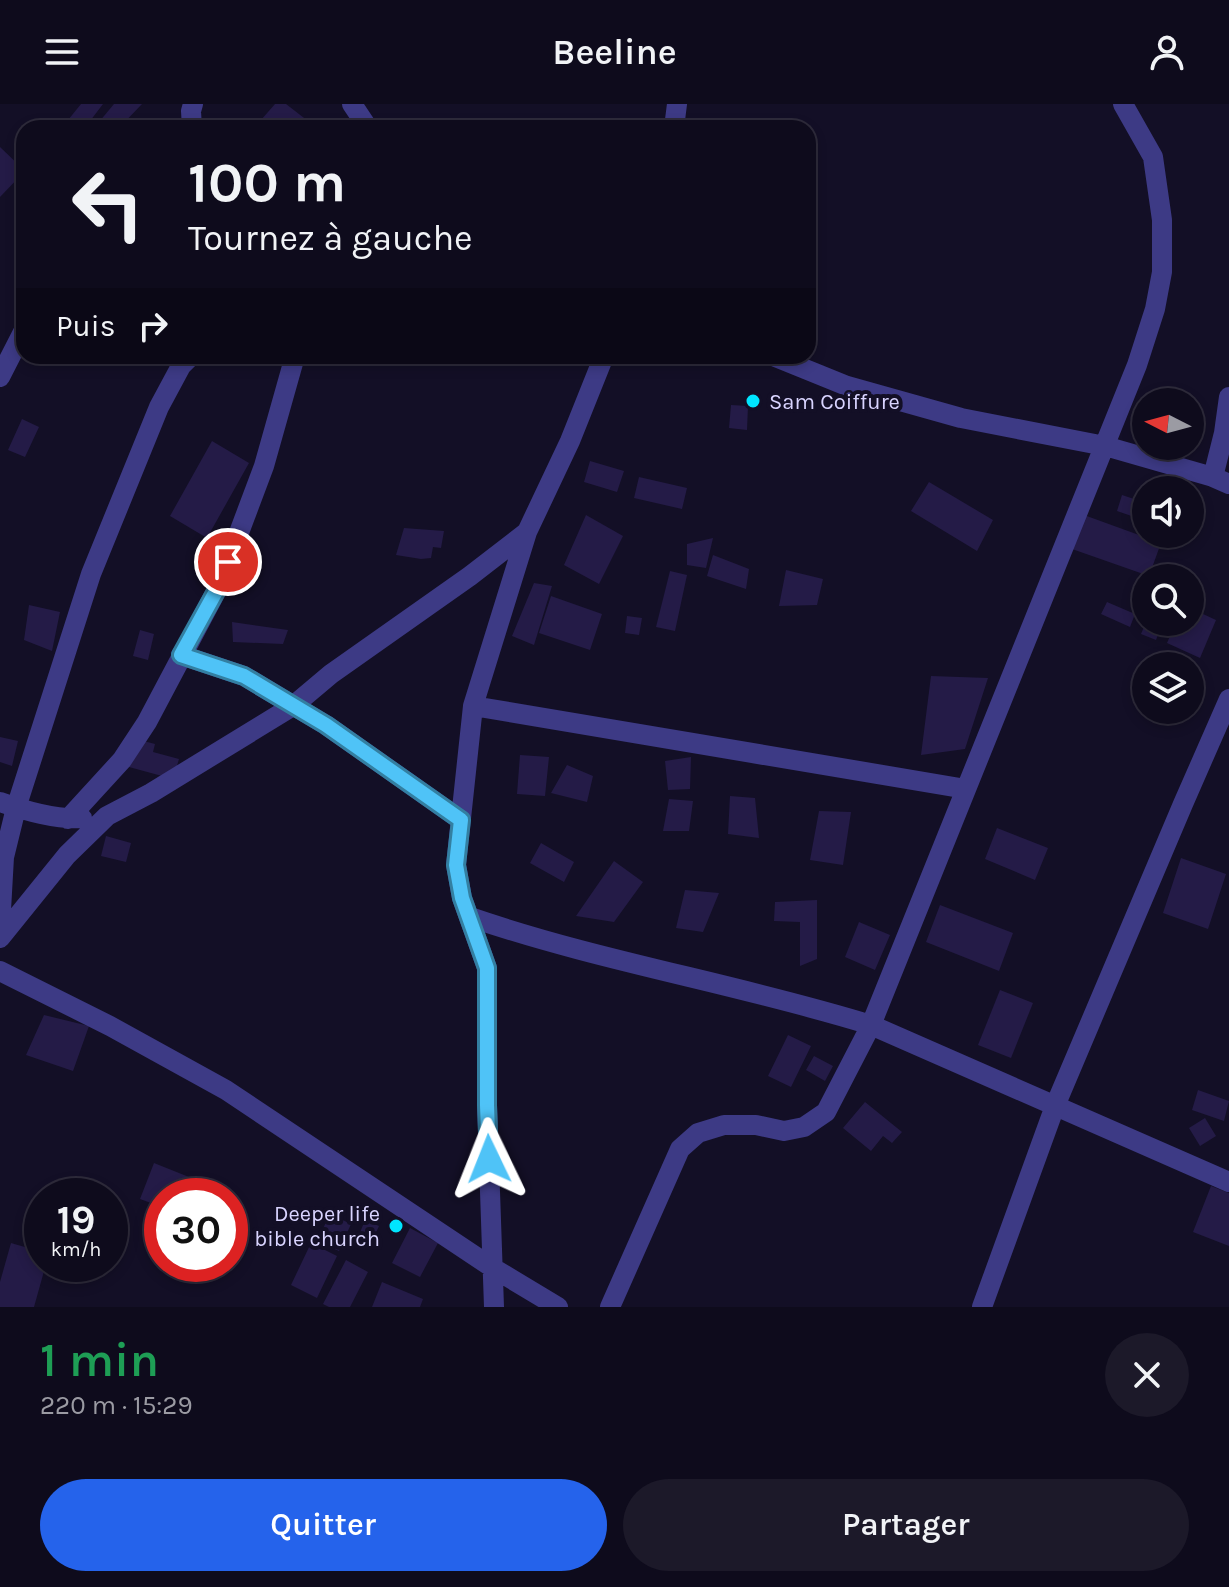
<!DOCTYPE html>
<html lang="fr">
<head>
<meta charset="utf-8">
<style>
	:root { --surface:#0e0b1c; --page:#1c1929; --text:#f1f3f6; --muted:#9b9ba3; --line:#2e2b3b; --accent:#2563eb }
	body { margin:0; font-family:Karla,sans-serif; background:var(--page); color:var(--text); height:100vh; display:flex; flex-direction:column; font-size:30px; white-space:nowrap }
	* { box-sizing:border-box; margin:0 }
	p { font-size:26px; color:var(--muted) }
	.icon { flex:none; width:44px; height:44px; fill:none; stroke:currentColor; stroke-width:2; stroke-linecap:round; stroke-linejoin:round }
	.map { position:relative; height:1203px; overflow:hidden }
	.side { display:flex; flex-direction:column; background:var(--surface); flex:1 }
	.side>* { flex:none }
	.top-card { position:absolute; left:16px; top:16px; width:800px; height:244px; border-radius:24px; box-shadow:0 4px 12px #0003,0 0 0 2px var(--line); background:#0e0b1c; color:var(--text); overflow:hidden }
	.needle { width:52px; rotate:276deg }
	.tools { position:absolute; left:1132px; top:284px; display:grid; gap:16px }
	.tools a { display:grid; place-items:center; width:72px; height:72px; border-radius:50%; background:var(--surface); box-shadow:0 4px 12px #0003,0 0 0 2px var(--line); font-size:40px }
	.speed { position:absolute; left:24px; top:1074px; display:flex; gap:16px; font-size:40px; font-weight:700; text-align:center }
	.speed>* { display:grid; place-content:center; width:104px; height:104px; border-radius:50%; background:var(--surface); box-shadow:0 4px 12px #0003,0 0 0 2px var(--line); line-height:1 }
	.speed small { font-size:20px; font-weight:400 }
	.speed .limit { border:12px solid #d22; background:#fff; color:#111 }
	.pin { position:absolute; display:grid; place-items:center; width:68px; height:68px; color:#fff; margin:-34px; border:4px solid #fff; border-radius:50%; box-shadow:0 2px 8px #0007 }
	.me { position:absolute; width:88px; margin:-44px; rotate:358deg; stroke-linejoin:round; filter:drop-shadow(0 0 6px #0008) }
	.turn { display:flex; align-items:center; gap:28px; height:168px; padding:0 40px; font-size:36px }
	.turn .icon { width:104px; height:104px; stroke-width:2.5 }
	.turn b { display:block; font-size:56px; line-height:68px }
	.then { display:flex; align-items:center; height:76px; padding:0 40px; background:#0003; gap:16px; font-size:30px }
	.round { display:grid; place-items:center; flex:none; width:84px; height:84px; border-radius:42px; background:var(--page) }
	.summary { display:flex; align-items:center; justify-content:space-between; height:136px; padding:0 40px }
	h1 { font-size:48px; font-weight:600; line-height:60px; color:#1e9e55 }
	.action { display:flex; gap:16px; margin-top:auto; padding:16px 40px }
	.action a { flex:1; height:92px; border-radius:48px; background:var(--accent); color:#fff; font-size:32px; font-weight:600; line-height:92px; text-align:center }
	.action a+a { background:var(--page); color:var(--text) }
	header { display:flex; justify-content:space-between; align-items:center; height:104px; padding:0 40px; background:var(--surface); font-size:36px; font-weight:600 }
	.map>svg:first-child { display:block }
	.building { fill:#241b47 }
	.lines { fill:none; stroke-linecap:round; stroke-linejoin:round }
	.minor { stroke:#3d3a85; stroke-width:20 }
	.route-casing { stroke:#337fa1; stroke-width:20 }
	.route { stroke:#4fc3f7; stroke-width:14 }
	.poi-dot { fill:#00e5ff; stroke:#130f26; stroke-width:3 }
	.labels { text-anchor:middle; stroke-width:8; stroke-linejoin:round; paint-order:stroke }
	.poi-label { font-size:22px; fill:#d9d4ff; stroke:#130f26; text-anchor:start }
</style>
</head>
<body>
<header><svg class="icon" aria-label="menu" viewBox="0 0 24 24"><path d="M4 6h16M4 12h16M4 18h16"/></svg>Beeline<svg class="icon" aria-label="person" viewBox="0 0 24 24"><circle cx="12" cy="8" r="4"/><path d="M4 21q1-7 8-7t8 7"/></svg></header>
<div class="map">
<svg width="1229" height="1203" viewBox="0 0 1229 1203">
	<rect width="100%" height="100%" fill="#130f26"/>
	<path class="building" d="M81,0H103L87,21L91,24H67L64,21Z
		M114,0H142L119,24H94Z
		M275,0H286L317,24H254Z
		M0,43L24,66V68L0,93Z
		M731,301L748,302L747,326L729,324Z
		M22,315L39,323L25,353L8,346Z
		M212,337L249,359L207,434L170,412Z
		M590,357L624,367L617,388L584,378Z
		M639,373L687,384L682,405L634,394Z
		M929,378L993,416L977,447L911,407Z
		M1122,391L1146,399V417L1117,407Z
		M586,411L623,432L599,480L564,461Z
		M1084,411L1161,439L1149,472L1072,445Z
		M404,424L444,427L441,444L433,443L431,454L421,455L396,451Z
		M713,434L706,464L687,461V440Z
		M713,451L749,465L746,485L707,472Z
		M786,466L823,475L817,501L779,502Z
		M670,467L687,471L675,527L656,523Z
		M534,479L552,482L534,541L512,532Z
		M551,492L602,510L590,546L539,529Z
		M1107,498L1135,510L1130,523L1101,510Z
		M29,501L60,508L52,547L24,536Z
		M1190,504L1216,516L1200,554L1167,539L1176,518H1190Z
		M627,512L642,514L639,531L625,529Z
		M232,518L288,526L283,540L233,538Z
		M1146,518H1163L1156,536L1141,530Z
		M140,526L154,530L148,556L133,552Z
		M931,572L988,574L965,645L921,651Z
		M0,633L18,637L12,662L0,658Z
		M136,635L155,640L153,648L179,655L173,675L129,663Z
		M520,651L549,653L545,692L517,690Z
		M691,653L690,685L668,686L665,657Z
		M567,661L593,672L587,698L551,689Z
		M730,692L755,694L759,734L728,730Z
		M669,695L693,697L689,727H663Z
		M819,707L851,708L843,761L810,756Z
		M997,724L1048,744L1035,776L985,755Z
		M106,732L131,739L126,758L101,752Z
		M541,739L574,758L564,778L530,759Z
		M1181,754L1226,770L1208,825L1163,809Z
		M614,757L643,778L614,818L576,812Z
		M685,786L719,789L703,828L676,824Z
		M817,796V855L800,862V818L774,817L775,798Z
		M940,801L1013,829L999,867L926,838Z
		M859,818L890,831L875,866L845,853Z
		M1000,886L1033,899L1011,954L978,941Z
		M44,911L89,922L73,967L26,951Z
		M788,931L811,942L791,983L768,972Z
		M814,952L833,962L825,977L806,966Z
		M1198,986L1229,997L1224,1017L1192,1006Z
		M865,998L902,1028L892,1039L883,1032L871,1047L843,1024Z
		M1205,1014L1216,1032L1200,1042L1189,1024Z
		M154,1059L189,1073L182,1092H162V1103L140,1095Z
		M1211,1082L1229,1089V1142L1193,1128Z
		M330,1110L351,1120L339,1147L317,1137Z
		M365,1116L379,1122L370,1142L357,1136Z
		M410,1124L438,1139L420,1173L392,1159Z
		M11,1139L42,1148V1160H46L34,1203H0V1178Z
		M311,1139L337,1152L317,1194L291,1181Z
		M346,1156L368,1168L350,1203H329L323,1200Z
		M382,1178L423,1195L420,1203H372Z"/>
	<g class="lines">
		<path class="minor" d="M352,0L368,24
			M192,24L191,7L193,0
			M674,24L677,0
			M773,252L847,282L961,314L1105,342L1213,373L1229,380
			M0,273L24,226
			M1213,373L1224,329L1229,293
			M181,551L244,572L326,621L461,716
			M473,602L966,685
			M0,698C25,707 55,716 82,714
			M68,715L122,656L147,618L219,482L264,362L295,252
			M470,813C601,858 739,880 871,921L1229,1078
			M0,824L4,753L16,704L91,470L159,303L181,262L191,252
			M0,834L67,751L107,712L151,689L293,602L331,570L470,472L527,428
			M0,867L110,922L226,986L493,1164L558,1203
			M494,1203L487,1001V864L462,794L456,761L473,602L527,428L570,337L604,252
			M610,1203L680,1045L698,1029L724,1021H756L784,1027L804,1023L826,1008L871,921L1137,261L1155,205L1162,168V116L1153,53L1123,0
			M982,1203L1055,1002L1183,700L1229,595"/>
	</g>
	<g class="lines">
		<defs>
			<path id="route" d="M228,458L219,482L181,551L244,572L326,621L461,716L456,761L462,794L487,864V1001L489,1055"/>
		</defs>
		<use href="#route" class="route-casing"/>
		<use href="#route" class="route"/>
	</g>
	<g class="poi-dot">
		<circle cx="753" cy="297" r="8"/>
		<circle cx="396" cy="1122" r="8"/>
	</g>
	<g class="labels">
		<g class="poi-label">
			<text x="769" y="305">Sam Coiffure</text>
			<text x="380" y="1117" text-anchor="end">Deeper life<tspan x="380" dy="25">bible church</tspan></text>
		</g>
	</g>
</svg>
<div class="tools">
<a><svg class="needle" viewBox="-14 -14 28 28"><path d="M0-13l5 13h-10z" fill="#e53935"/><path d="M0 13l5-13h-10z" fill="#9b9ba3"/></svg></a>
<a><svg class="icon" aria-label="sound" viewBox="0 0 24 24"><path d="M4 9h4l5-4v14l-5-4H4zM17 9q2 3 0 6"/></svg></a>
<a><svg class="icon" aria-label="search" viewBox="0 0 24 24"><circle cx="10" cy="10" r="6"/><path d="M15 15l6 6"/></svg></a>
<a><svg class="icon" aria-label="layers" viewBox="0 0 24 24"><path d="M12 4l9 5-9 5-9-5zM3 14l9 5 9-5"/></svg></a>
</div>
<div class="speed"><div>19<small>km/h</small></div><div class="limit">30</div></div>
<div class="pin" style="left:228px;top:458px;background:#d93025"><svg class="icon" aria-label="arrive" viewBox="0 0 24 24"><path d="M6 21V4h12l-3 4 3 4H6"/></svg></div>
<svg class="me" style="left:489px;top:1055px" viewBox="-20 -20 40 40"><path d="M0-17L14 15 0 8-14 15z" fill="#4fc3f7" stroke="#fff" stroke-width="4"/></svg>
<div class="top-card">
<div class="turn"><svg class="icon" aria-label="left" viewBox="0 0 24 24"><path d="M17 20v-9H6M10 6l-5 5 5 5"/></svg><div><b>100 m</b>Tournez à gauche</div></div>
<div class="then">Puis<svg class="icon" aria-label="right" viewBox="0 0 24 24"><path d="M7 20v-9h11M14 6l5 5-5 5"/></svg></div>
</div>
</div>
<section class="side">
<div class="summary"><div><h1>1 min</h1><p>220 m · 15:29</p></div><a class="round"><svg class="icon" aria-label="close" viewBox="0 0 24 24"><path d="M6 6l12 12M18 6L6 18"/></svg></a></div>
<div class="action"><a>Quitter</a><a>Partager</a></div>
</section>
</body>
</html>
